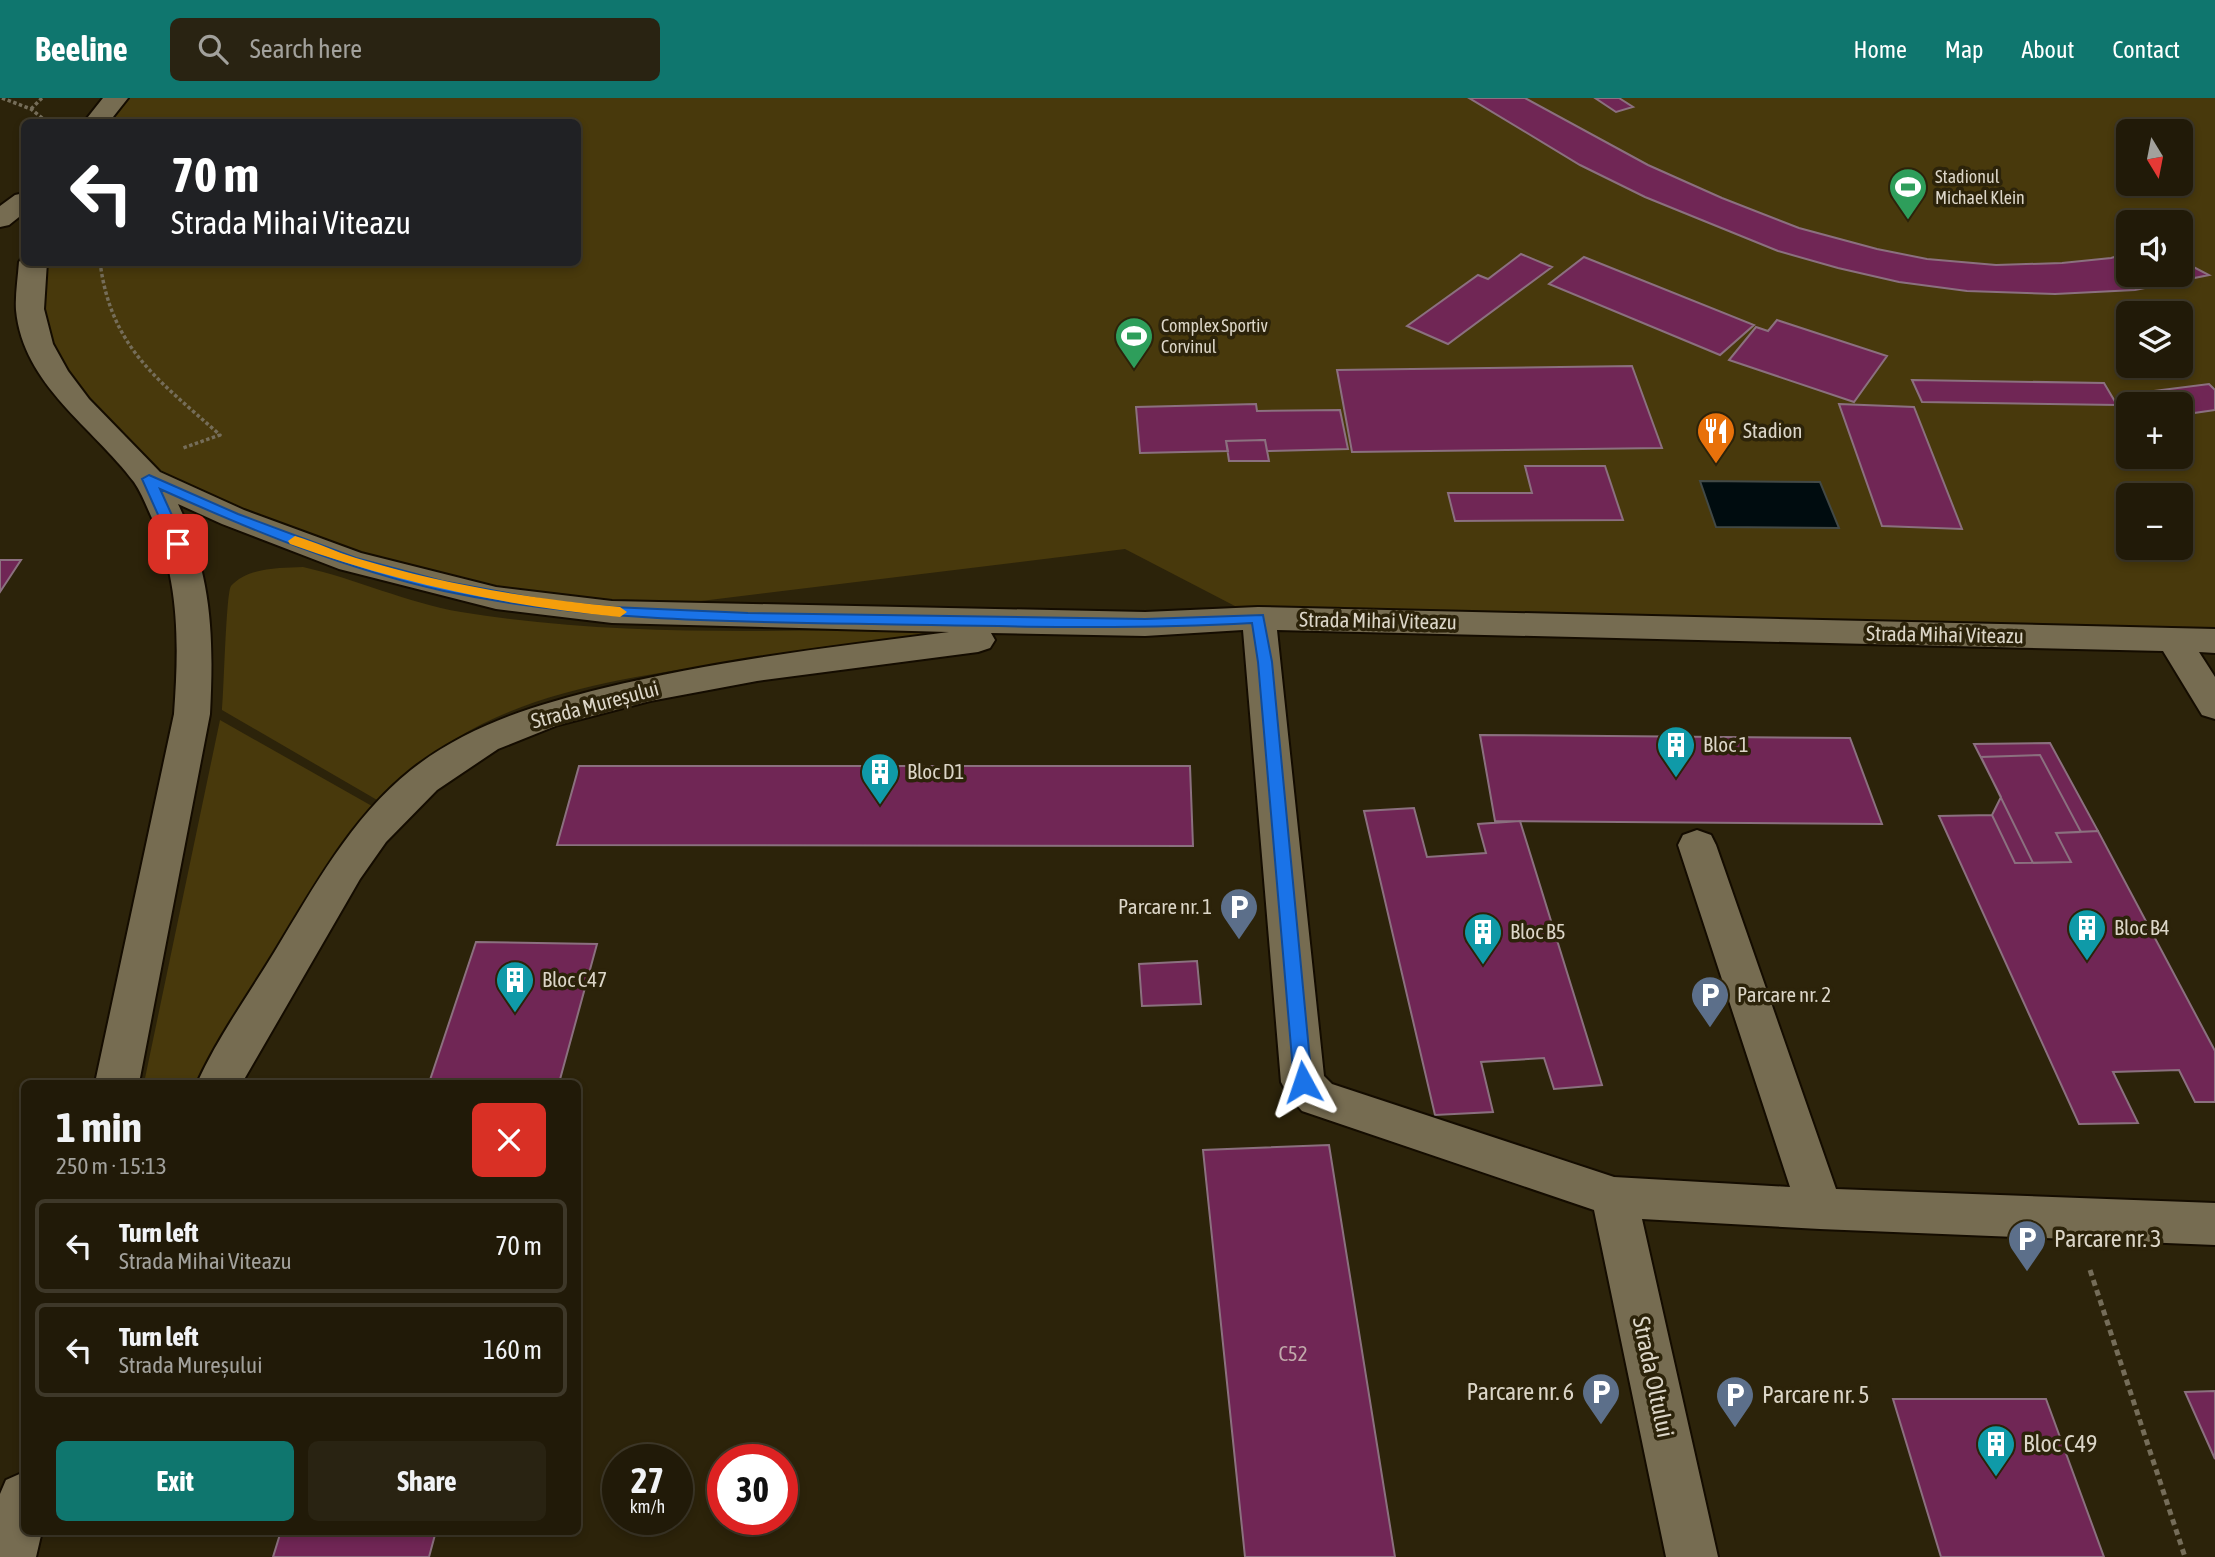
<!DOCTYPE html>
<html lang="en">
<head>
<meta charset="utf-8">
<style>
	:root { --surface:#211a08; --page:#292312; --text:#f1f3f6; --muted:#a2a19c; --line:#3e3829; --accent:#0f766e }
	body { margin:0; font-family:"Asap Condensed",sans-serif; background:var(--page); color:var(--text); height:100vh; display:flex; flex-direction:column; font-size:26px; white-space:nowrap }
	* { box-sizing:border-box; margin:0 }
	p { font-size:23px; color:var(--muted) }
	.icon { flex:none; width:38px; height:38px; fill:none; stroke:currentColor; stroke-width:2; stroke-linecap:round; stroke-linejoin:round }
	.map { position:relative; flex:1; overflow:hidden }
	.details { position:absolute; left:21px; top:982px; width:560px; height:455px; display:flex; flex-direction:column; background:var(--surface); border-radius:10px; box-shadow:0 4px 10px #0003,0 0 0 2px var(--line) }
	.details>* { flex:none }
	.top-card { position:absolute; left:21px; top:21px; width:560px; height:147px; border-radius:10px; box-shadow:0 4px 10px #0003,0 0 0 2px var(--line); background:#202124; color:#fff; overflow:hidden }
	.needle { width:46px; rotate:170deg }
	.buttons { position:absolute; left:2116px; top:21px; display:grid; gap:14px }
	.buttons a { display:grid; place-items:center; width:77px; height:77px; border-radius:10px; background:var(--surface); box-shadow:0 4px 10px #0003,0 0 0 2px var(--line); font-size:35px }
	.speed { position:absolute; left:602px; top:1346px; display:flex; gap:14px; font-size:35px; font-weight:700; text-align:center }
	.speed>* { display:grid; place-content:center; width:91px; height:91px; border-radius:50%; background:var(--surface); box-shadow:0 4px 10px #0003,0 0 0 2px var(--line); line-height:1 }
	.speed small { font-size:18px; font-weight:400 }
	.speed .limit { border:10px solid #d22; background:#fff; color:#111 }
	.pin { position:absolute; display:grid; place-items:center; width:60px; height:60px; color:#fff; margin:-30px; border-radius:14px; box-shadow:0 4px 10px #0006 }
	.me { position:absolute; width:77px; margin:-38px; rotate:355deg; stroke-linejoin:round; filter:drop-shadow(0 0 5px #0008) }
	.turn { display:flex; align-items:center; gap:24px; height:147px; padding:0 35px; font-size:32px }
	.turn .icon { width:91px; height:91px; stroke-width:2.5 }
	.turn b { display:block; font-size:49px; line-height:60px }
	.round { display:grid; place-items:center; flex:none; width:74px; height:74px; border-radius:10px; background:var(--page) }
	.summary { display:flex; align-items:center; justify-content:space-between; height:119px; padding:0 35px }
	h1 { font-size:42px; font-weight:700; line-height:52px }
	.button { display:flex; gap:14px; margin-top:auto; padding:14px 35px }
	.button a { flex:1; height:80px; border-radius:10px; background:var(--accent); color:#fff; font-size:28px; font-weight:700; line-height:80px; text-align:center }
	.button a+a { background:var(--page); color:var(--text) }
	ul { padding:0; list-style:none }
	li { display:flex; align-items:center; gap:21px; height:94px; margin:0 14px 10px; padding:0 21px; border:4px solid var(--line); border-radius:10px }
	li div { flex:1 }
	li b { display:block; font-size:26px }
	li em { font-style:normal }
	header { display:flex; align-items:center; gap:42px; box-sizing:border-box; height:98px; padding:0 35px; background:var(--accent); color:#fff }
	header strong { font-size:33px }
	nav { display:flex; gap:38px; margin-inline-start:auto; font-size:24px }
	.search { width:490px; height:63px; background:var(--page); display:flex; align-items:center; gap:18px; box-sizing:border-box; padding:0 24px; border-radius:10px; color:var(--muted); font-size:26px }
	.map>svg:first-child { display:block }
	.green { fill:#48390c; fill-rule:evenodd }
	.water { fill:#000c0f; stroke:#424946; stroke-width:2 }
	.building { fill:#702655; stroke:#8b707f; stroke-width:2 }
	.lines { fill:none; stroke-linecap:round; stroke-linejoin:round }
	.minor-casing { stroke:#140c00; stroke-width:4 }
	.path-far1 { stroke:#756d59; stroke-width:3.5; stroke-dasharray:3.5 2.5; stroke-linecap:butt }
	.path { stroke:#756d59; stroke-width:5; stroke-dasharray:6 4.5; stroke-linecap:butt }
	.minor { fill:#766c51; fill-rule:evenodd }
	.route { fill:#1a73e8; stroke:#114b97; stroke-width:2 }
	.slow { fill:#f59e0b }
	.labels { text-anchor:middle; stroke-width:7; stroke-linejoin:round; paint-order:stroke }
	.far-poi-label { font-size:18px; fill:#dcd6c8; stroke:#2c230a; text-anchor:start }
	.poi-label { font-size:21px; fill:#dcd6c8; stroke:#2c230a; text-anchor:start }
	.street-label { font-size:21px; fill:#dcd6c8; stroke:#2c230a }
	.near-number-label { font-size:21px; fill:#c1aaab }
	.near-poi-label { font-size:24px; fill:#dcd6c8; stroke:#2c230a; text-anchor:start }
	.near-street-label { font-size:24px; fill:#dcd6c8; stroke:#2c230a }
</style>
</head>
<body>
<header>
<strong>Beeline</strong>
<div class="search"><svg class="icon" aria-label="search" viewBox="0 0 24 24"><circle cx="10" cy="10" r="6"/><path d="M15 15l6 6"/></svg>Search here</div>
<nav><a>Home</a><a>Map</a><a>About</a><a>Contact</a></nav>
</header>
<div class="map">
<svg width="2215" height="1459" viewBox="0 0 2215 1459">
	<rect width="100%" height="100%" fill="#2c230a"/>
	<path class="green" d="M116,0H2215V543L1258,520L1125,451L612,514L442,488L149,381L54,275L33,165L578,164V24H96ZM2128,33H2180V86H2128ZM2128,124H2180V177H2128ZM2128,215H2180V268H2128ZM2128,306H2180V359H2128ZM2128,397H2180V450H2128Z
		M303,469C357,481 407,505 461,514C618,540 781,532 938,531L942,536C874,545 805,554 736,564C640,577 539,590 455,641C427,657 406,683 384,706L222,612C224,595 226,495 231,488C247,469 281,470 303,469Z
		M220,622L379,712L259,880L201,985H144Z"/>
	<path class="water" d="M1700,383L1820,384L1839,430L1716,429Z"/>
	<path class="building" d="M1469,0H1525L1648,67L1722,100L1799,130L1877,151L1927,161L1996,167L2062,165L2111,160L2128,155V177H2180V162L2209,177L2135,192L2055,196L1967,193L1899,184L1838,170L1778,153L1645,99L1580,67Z
		M1595,0H1619L1633,9L1616,14Z
		M1521,156L1552,169L1448,246L1407,228L1478,177L1488,181Z
		M1584,159L1754,227L1720,257L1549,186Z
		M1777,222L1887,258L1854,304L1729,262L1756,229L1768,233Z
		M1632,268L1662,350L1352,354L1337,272Z
		M1912,282L2104,285L2117,307L1922,304Z
		M2209,286L2215,292V312L2180,317V306H2140L2130,296Z
		M1256,306L1257,313L1340,312L1348,351L1267,353L1265,342L1226,343L1228,353L1140,355L1136,309Z
		M1839,306L1914,309L1962,431L1882,428Z
		M1265,342L1269,363H1229L1226,343Z
		M1525,368H1605L1623,422L1455,423L1448,395H1532Z
		M0,462H21L0,494Z
		M1480,637L1850,640L1882,726L1495,723Z
		M2050,645L2098,733L2056,735L2071,764L2015,765L1992,717L2001,699L1974,646Z
		M2040,657L2081,734L2056,735L2071,764L2033,765L1981,659Z
		M579,668H1190L1193,748L557,747Z
		M1414,710L1427,759L1486,755L1478,726L1520,723L1602,987L1554,991L1544,960L1481,964L1493,1014L1435,1017L1364,713Z
		M1992,717L2015,765L2071,764L2056,735L2098,733L2215,953V1004H2195L2179,972L2113,974L2138,1025L2079,1026L1939,718Z
		M476,844L597,846L559,985H429Z
		M1197,863L1201,906L1142,908L1139,866Z
		M1329,1047L1395,1459H1245L1203,1052Z
		M2215,1293V1361L2185,1294Z
		M1893,1301H2046L2104,1459H1941Z
		M281,1433H436L429,1459H273Z"/>
	<g class="lines">
		<defs>
			<path id="minor" d="M103,0H128L109,24H84Z
				M24,95V115L9,127L0,129V108L15,97Z
				M23,158L24,164H47L44,211L53,246L68,273L89,301L160,374L244,412L361,455L496,489L612,503L1145,514L1258,509L2215,531V555L2199,554L2215,579V621L2202,617L2163,553L1277,532L1324,978L1332,986L1614,1079L1790,1089L1678,747L1683,737L1697,732L1711,737L1716,747L1836,1091L2215,1105V1147L1820,1131L1642,1121L1718,1459H1666L1594,1112L1302,1013L1288,997L1281,984L1243,532L1145,538L991,535L995,542L990,550L978,554L757,583L650,603L558,627L498,651L437,692L386,744L360,781L242,985H197C218,939 249,896 275,853C314,789 351,720 411,672C468,627 535,607 604,590C718,562 833,549 949,534L612,525L496,511L339,471L222,426L178,406C212,477 214,539 210,616L139,985H95L174,616C179,547 180,482 151,418C146,407 141,394 134,384C93,329 23,287 16,212C15,197 18,179 19,164Z
				M24,1374V1433H42L36,1459H0V1396L6,1382Z"/>
		</defs>
		<use href="#minor" class="minor-casing"/>
		<path class="path-far1" d="M2,0L31,11L47,24
			M31,11L42,0
			M100,164C111,251 159,282 220,337L183,350"/>
		<path class="path" d="M2090,1172L2185,1459"/>
		<use href="#minor" class="minor"/>
	</g>
	<path class="route" d="M149,377L238,416L356,460L442,483L550,503L612,509L748,515L1145,521L1263,517L1272,564L1312,984L1309,989L1303,991L1296,989L1294,984L1258,564L1252,525C1125,532 999,528 872,526C728,524 585,523 444,493C345,471 251,432 160,391L185,446L178,451L173,450L142,381Z"/>
	<path class="slow" d="M295,438C316,444 336,454 356,460C442,486 530,501 620,509L627,514L620,519C506,508 398,485 290,446L288,443Z"/>
	<defs>
		<symbol id="stadium-pin" viewBox="-11 -11 22 30"><path d="M0 17L-7.5 6A9.5 9.5 0 1 1 7.5 6Z" fill="#2e9e5b" stroke="#2c230a"/><path d="M0-5a6.5 5 0 1 0 0 10a6.5 5 0 1 0 0-10ZM-3.5-1.8h7v3.6h-7Z" fill="#fff"/></symbol>
		<symbol id="restaurant-pin" viewBox="-11 -11 22 30"><path d="M0 17L-7.5 6A9.5 9.5 0 1 1 7.5 6Z" fill="#e8710a" stroke="#2c230a"/><path d="M-5-6h1v4h1v-4h1v4h1v-4h1v5L-1.5 .5V6h-2V.5L-5-1ZM5-6V6H3V1.5H1.5Q1.5-4 5-6Z" fill="#fff"/></symbol>
		<symbol id="building-pin" viewBox="-11 -11 22 30"><path d="M0 17L-7.5 6A9.5 9.5 0 1 1 7.5 6Z" fill="#0f9aa8" stroke="#2c230a"/><path d="M-4-6H4V6H1V3H-1V6H-4ZM-2.5-4.3h1.7v1.8h-1.7ZM.8-4.3h1.7v1.8H.8ZM-2.5-1h1.7V.8h-1.7ZM.8-1h1.7V.8H.8Z" fill="#fff"/></symbol>
		<symbol id="parking-pin" viewBox="-11 -11 22 30"><path d="M0 17L-7.5 6A9.5 9.5 0 1 1 7.5 6Z" fill="#5c6f8a" stroke="#2c230a"/><path d="M-3.5-5.5H1a3.5 3.5 0 0 1 0 7H-1V5.5H-3.5ZM-1-3.4V-.6H.8a1.4 1.4 0 0 0 0-2.8Z" fill="#fff"/></symbol>
	</defs>
	<g fill-rule="evenodd">
		<use href="#stadium-pin" x="1886" y="67" width="44" height="60"/>
		<use href="#stadium-pin" x="1112" y="216" width="44" height="60"/>
		<use href="#restaurant-pin" x="1694" y="311" width="44" height="60"/>
		<use href="#building-pin" x="1654" y="625" width="44" height="60"/>
		<use href="#building-pin" x="858" y="652" width="44" height="60"/>
		<use href="#parking-pin" x="1217" y="787" width="44" height="60"/>
		<use href="#building-pin" x="2065" y="808" width="44" height="60"/>
		<use href="#building-pin" x="1461" y="812" width="44" height="60"/>
		<use href="#building-pin" x="493" y="860" width="44" height="60"/>
		<use href="#parking-pin" x="1688" y="875" width="44" height="60"/>
		<use href="#parking-pin" x="2005" y="1119" width="44" height="60"/>
		<use href="#parking-pin" x="1579" y="1272" width="44" height="60"/>
		<use href="#parking-pin" x="1713" y="1275" width="44" height="60"/>
		<use href="#building-pin" x="1974" y="1324" width="44" height="60"/>
	</g>
	<g class="labels">
		<g class="far-poi-label">
			<text x="1935" y="85">Stadionul<tspan x="1935" dy="21">Michael Klein</tspan></text>
			<text x="1161" y="234">Complex Sportiv<tspan x="1161" dy="21">Corvinul</tspan></text>
		</g>
		<g class="poi-label">
			<text x="1743" y="340">Stadion</text>
			<text x="1703" y="654">Bloc 1</text>
			<text x="907" y="681">Bloc D1</text>
			<text x="1212" y="816" text-anchor="end">Parcare nr. 1</text>
			<text x="2114" y="837">Bloc B4</text>
			<text x="1510" y="841">Bloc B5</text>
			<text x="542" y="889">Bloc C47</text>
			<text x="1737" y="904">Parcare nr. 2</text>
		</g>
		<g class="street-label">
			<text transform="translate(1378 523) rotate(1)" y="7">Strada Mihai Viteazu</text>
			<text transform="translate(1945 537) rotate(1)" y="7">Strada Mihai Viteazu</text>
			<text transform="translate(595 607) rotate(-15)" y="7">Strada Mureșului</text>
		</g>
		<g class="near-number-label">
			<text x="1293" y="1263">C52</text>
		</g>
		<g class="near-poi-label">
			<text x="2054" y="1149">Parcare nr. 3</text>
			<text x="1574" y="1302" text-anchor="end">Parcare nr. 6</text>
			<text x="1762" y="1305">Parcare nr. 5</text>
			<text x="2023" y="1354">Bloc C49</text>
		</g>
		<g class="near-street-label">
			<text transform="translate(1653 1279) rotate(78)" y="8">Strada Oltului</text>
		</g>
	</g>
</svg>
<div class="buttons">
<a><svg class="needle" viewBox="-14 -14 28 28"><path d="M0-13l5 13h-10z" fill="#e53935"/><path d="M0 13l5-13h-10z" fill="#a2a19c"/></svg></a>
<a><svg class="icon" aria-label="sound" viewBox="0 0 24 24"><path d="M4 9h4l5-4v14l-5-4H4zM17 9q2 3 0 6"/></svg></a>
<a><svg class="icon" aria-label="layers" viewBox="0 0 24 24"><path d="M12 4l9 5-9 5-9-5zM3 14l9 5 9-5"/></svg></a>
<a>+</a>
<a>−</a>
</div>
<div class="speed"><div>27<small>km/h</small></div><div class="limit">30</div></div>
<div class="pin" style="left:178px;top:446px;background:#d93025"><svg class="icon" aria-label="arrive" viewBox="0 0 24 24"><path d="M6 21V4h12l-3 4 3 4H6"/></svg></div>
<svg class="me" style="left:1303px;top:984px" viewBox="-20 -20 40 40"><path d="M0-17L14 15 0 8-14 15z" fill="#1a73e8" stroke="#fff" stroke-width="4"/></svg>
<div class="top-card">
<div class="turn"><svg class="icon" aria-label="left" viewBox="0 0 24 24"><path d="M17 20v-9H6M10 6l-5 5 5 5"/></svg><div><b>70 m</b>Strada Mihai Viteazu</div></div>
</div>
<section class="details">
<div class="summary"><div><h1>1 min</h1><p>250 m · 15:13</p></div><a class="round" style="background:#d93025;color:#fff"><svg class="icon" aria-label="close" viewBox="0 0 24 24"><path d="M6 6l12 12M18 6L6 18"/></svg></a></div>
<ul>
<li><svg class="icon" aria-label="left" viewBox="0 0 24 24"><path d="M17 20v-9H6M10 6l-5 5 5 5"/></svg><div><b>Turn left</b><p>Strada Mihai Viteazu</p></div><em>70 m</em></li>
<li><svg class="icon" aria-label="left" viewBox="0 0 24 24"><path d="M17 20v-9H6M10 6l-5 5 5 5"/></svg><div><b>Turn left</b><p>Strada Mureșului</p></div><em>160 m</em></li>
</ul>
<div class="button"><a>Exit</a><a>Share</a></div>
</section>
</div>
</body>
</html>
